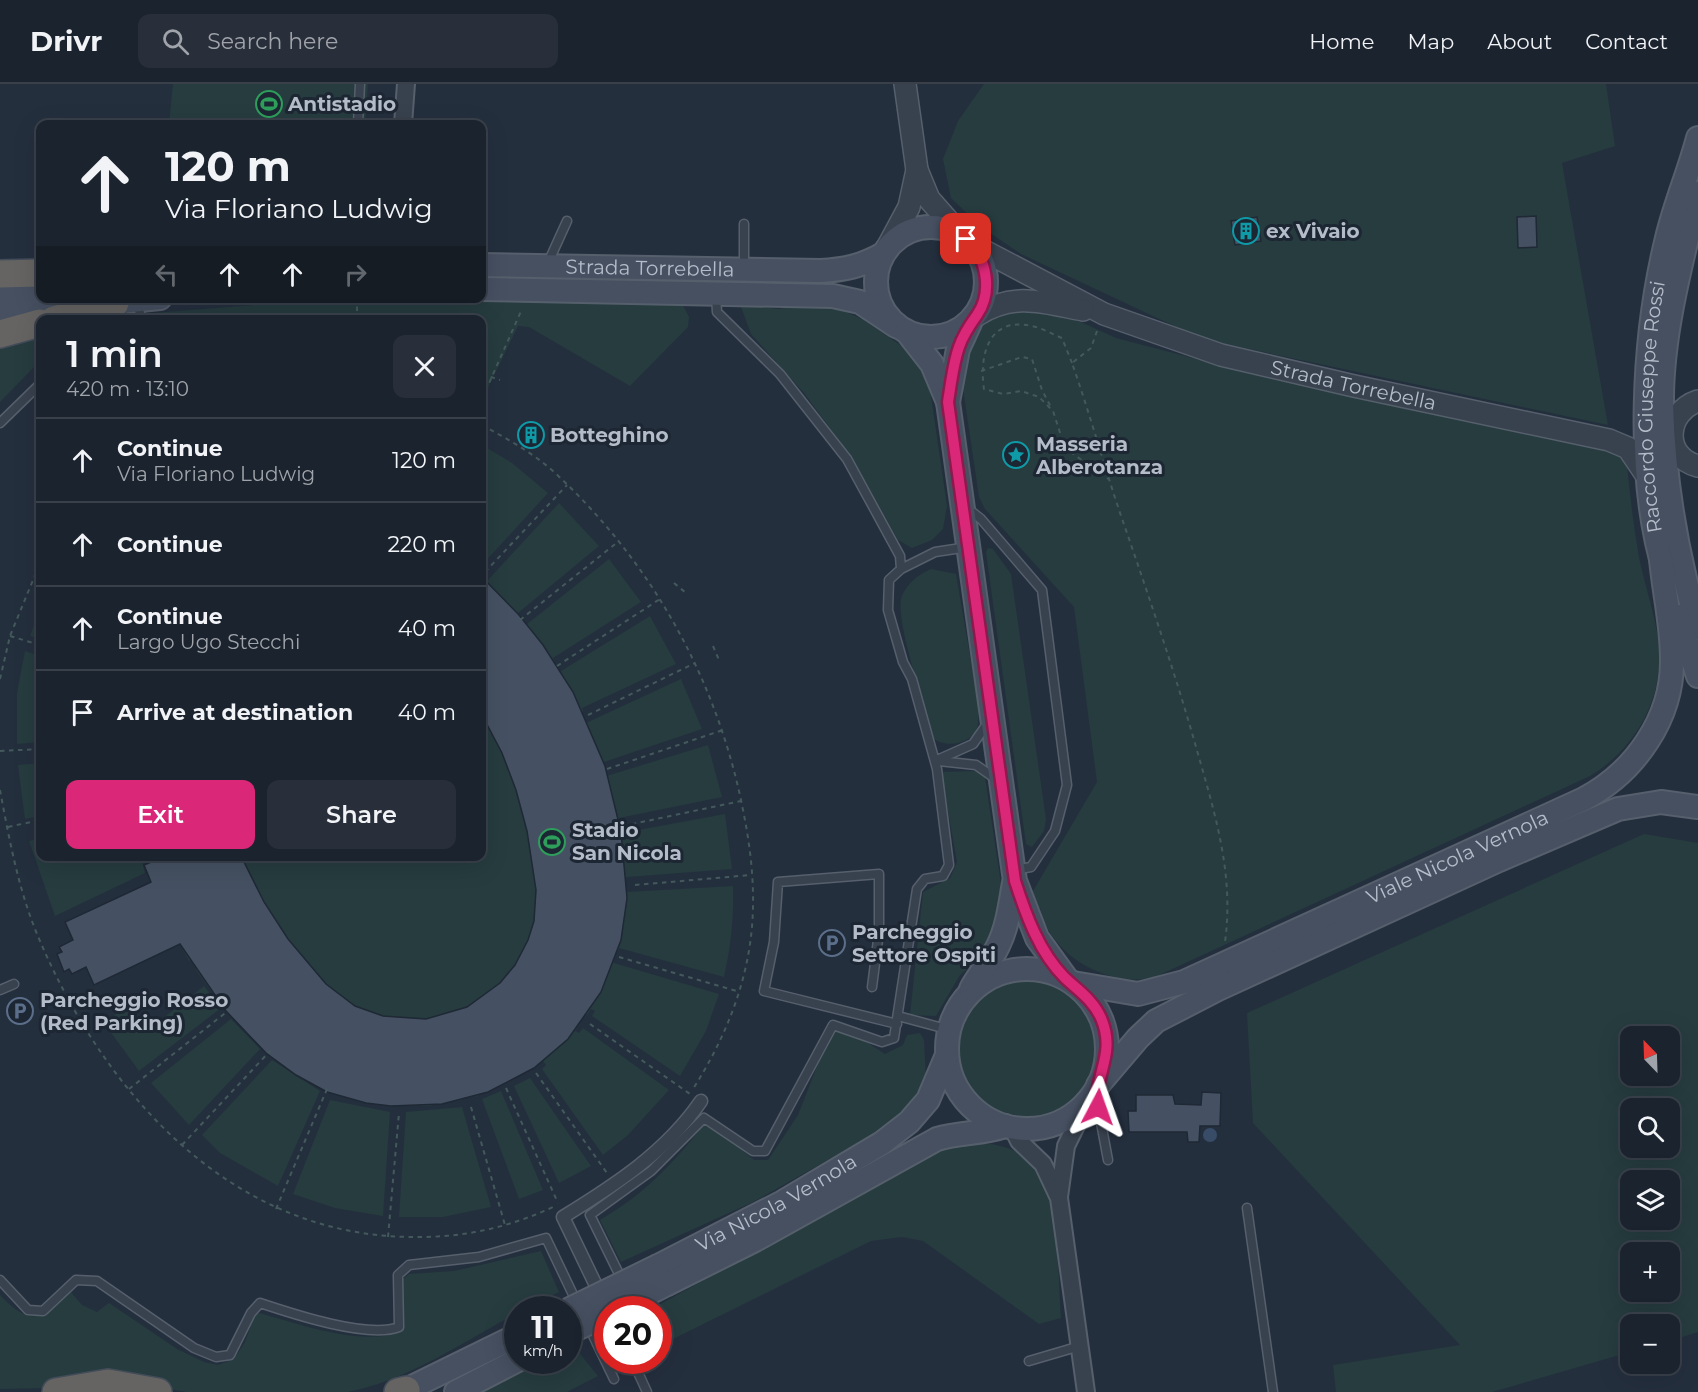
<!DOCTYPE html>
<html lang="en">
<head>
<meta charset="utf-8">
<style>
	:root { --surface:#1b232e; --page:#282f3a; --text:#f1f3f6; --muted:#a0a4aa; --line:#39404a; --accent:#db2777 }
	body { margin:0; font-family:Montserrat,sans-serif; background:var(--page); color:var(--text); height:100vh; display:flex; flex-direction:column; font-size:22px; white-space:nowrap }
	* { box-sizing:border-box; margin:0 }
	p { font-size:20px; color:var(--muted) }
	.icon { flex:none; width:33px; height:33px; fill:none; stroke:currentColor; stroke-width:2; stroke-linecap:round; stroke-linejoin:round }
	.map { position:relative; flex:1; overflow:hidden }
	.sheet { position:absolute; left:36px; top:231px; width:450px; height:546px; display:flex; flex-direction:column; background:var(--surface); border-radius:12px; box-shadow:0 6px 24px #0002,0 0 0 2px var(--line) }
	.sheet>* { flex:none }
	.top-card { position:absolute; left:36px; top:36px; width:450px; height:183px; border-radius:12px; box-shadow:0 6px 24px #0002,0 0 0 2px var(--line); background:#1b232e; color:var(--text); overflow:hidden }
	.needle { width:39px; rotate:337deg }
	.fabs { position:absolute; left:1620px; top:942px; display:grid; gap:12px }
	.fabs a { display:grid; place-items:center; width:60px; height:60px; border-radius:12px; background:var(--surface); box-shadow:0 6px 24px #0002,0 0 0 2px var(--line); font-size:30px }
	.speed { position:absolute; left:504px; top:1212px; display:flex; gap:12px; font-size:30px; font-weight:700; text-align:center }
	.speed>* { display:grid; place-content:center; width:78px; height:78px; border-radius:50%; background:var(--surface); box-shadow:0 6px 24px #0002,0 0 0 2px var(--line); line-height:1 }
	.speed small { font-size:15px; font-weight:400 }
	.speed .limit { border:9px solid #d22; background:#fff; color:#111 }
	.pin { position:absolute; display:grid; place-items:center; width:51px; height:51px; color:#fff; margin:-26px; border-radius:12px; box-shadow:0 3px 9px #0006 }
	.me { position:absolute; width:66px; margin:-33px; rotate:4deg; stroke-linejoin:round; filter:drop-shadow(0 0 4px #0008) }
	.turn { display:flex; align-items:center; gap:21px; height:126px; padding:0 30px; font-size:27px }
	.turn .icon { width:78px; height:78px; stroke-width:2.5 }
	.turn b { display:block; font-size:42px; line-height:51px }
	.lanes { display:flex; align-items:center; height:57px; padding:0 30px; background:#0003; justify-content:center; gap:30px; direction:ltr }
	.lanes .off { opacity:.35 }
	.round { display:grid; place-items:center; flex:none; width:63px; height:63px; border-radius:12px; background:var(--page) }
	.head { display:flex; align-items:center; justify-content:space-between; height:102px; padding:0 30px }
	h1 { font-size:36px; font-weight:600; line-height:45px }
	.action { display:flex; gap:12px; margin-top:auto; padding:12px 30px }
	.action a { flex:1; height:69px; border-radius:12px; background:var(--accent); color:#fff; font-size:24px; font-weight:600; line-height:69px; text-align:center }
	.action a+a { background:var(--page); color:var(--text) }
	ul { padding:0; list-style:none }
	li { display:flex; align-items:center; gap:18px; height:84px; padding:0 30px; border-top:2px solid var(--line) }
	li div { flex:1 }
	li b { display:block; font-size:22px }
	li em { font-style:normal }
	header { display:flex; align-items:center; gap:36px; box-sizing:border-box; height:84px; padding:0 30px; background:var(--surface); border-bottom:2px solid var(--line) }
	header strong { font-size:28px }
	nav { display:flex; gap:33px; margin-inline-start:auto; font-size:21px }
	.search { width:420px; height:54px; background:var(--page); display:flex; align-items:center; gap:15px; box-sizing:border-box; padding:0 21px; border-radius:12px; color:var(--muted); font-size:22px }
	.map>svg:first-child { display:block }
	.green { fill:#263c3f; fill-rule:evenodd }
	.water { fill:#394c67 }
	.building { fill:#455162; stroke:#1f2835; stroke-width:1.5 }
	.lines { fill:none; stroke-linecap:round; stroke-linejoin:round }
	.service-casing { stroke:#565f6c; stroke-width:11 }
	.pedestrian-casing { stroke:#565f6c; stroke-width:15 }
	.minor-casing { stroke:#565f6c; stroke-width:20 }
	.tertiary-casing { stroke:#565f6c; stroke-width:24 }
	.secondary-casing { stroke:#565f6c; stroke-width:26 }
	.trunk-casing { stroke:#434c59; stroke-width:30 }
	.path { stroke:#44595c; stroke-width:2; stroke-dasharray:4.5 4.5; stroke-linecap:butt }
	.service { stroke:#38414e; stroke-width:8 }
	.pedestrian { stroke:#38414e; stroke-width:12 }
	.minor { stroke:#38414e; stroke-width:16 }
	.tertiary { stroke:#38414e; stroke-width:21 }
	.secondary { stroke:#465061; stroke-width:22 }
	.trunk { stroke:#656462; stroke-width:27 }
	.secondary-bridge-casing { stroke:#565f6c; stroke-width:26; stroke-linecap:butt }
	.secondary-bridge { stroke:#465061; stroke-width:22 }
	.route-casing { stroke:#8e194d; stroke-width:15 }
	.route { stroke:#db2777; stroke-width:10 }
	.labels { text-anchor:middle; stroke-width:6; stroke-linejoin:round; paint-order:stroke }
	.poi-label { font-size:20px; font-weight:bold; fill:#b4bcc9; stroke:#1d2633; text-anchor:start }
	.street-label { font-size:20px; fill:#b4bcc9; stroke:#1d2633 }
</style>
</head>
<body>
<header>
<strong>Drivr</strong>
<div class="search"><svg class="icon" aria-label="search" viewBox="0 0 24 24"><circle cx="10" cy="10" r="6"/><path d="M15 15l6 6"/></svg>Search here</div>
<nav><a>Home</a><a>Map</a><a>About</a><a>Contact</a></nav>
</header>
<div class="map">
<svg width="1698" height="1308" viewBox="0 0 1698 1308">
	<rect width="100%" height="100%" fill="#242f3e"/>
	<path class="green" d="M173,0H368L365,40H169Z
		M984,0H1606L1615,62L1562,79L1608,341L1202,255L1021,170L980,142L951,114L943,75L958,37Z
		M376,217L675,218L683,221L689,233L688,243L630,302L529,243L518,242L482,316V236H157L153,229L254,221Z
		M740,220L779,225L796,221L841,226L862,235L921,275L930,305L947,422L943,445L932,456L912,464L898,456L852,374L804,309L751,250Z
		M998,226H1038L1081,238L1116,254L1250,289L1626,369C1629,404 1633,439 1639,473C1645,503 1656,532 1659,562C1664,615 1634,666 1590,692L1155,893C1109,905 1049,871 1040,824H1036L1033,807L1097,698L1074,523L985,425L979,413L960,284L973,252Z
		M40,253V277L0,318V262Z
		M482,361L512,379L548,409L482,481Z
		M559,419L599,462L518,529L516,536L527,540L609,475L641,518L553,574L554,577L550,581L555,589L561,587L650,532L676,580L582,624L583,627L578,631L583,640L588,638L681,595L702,645L604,678L605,681L600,683L603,693L708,661L722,713L619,734V737L614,740L615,748L622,749L725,730L732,785L627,793L620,797L621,808H627L733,802C734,834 731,862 724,893L619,864L618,867L611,866L608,876L614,879L719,910L706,947L680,992L592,932L595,927L591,925L587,931L581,927L574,936L579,941L575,947L579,949L583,944L669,1006L628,1051L603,1071L542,985L546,981L543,977L538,981L533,975L523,982L527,988L475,1013L473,1005L460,1008L462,1016L428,1022H406V1015H394L392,1023C346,1016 311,1001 273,974L278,969L268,961L263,966L230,932L235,927L229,920L224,925L195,885L200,882L195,873L189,877L171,844L144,781L150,779L148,772H482V500L487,497Z
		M988,464L993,465L1011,490L1046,735L1044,747L1032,763L1026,760L986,468Z
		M931,485L956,490L979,624C978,630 979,639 977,644C971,660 947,664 934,655C927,629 893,532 902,512C908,498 918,491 931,485Z
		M40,525V555L30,552Z
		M25,567L40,572V658L17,660V609Z
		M40,679V732L25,735L18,681Z
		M976,687L985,693L1001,800L1002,831L981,874L960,891L936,932L910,931L923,808L950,794L957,778L941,688Z
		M1644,750L1698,759V1248L1670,1257V1240H1630V1268L1492,1308H1336L1333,1281L1460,1261L1253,1039L1247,929ZM1630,952H1670V992H1630ZM1630,1024H1670V1064H1630ZM1630,1096H1670V1136H1630ZM1630,1168H1670V1208H1630Z
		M40,754V772L141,773L145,789L55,832L29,757Z
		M1032,896C1064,904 1081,909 1093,941C1097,952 1101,966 1099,977C1094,1013 1041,1042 1007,1035C994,1033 975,1015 968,1005C949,976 957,937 981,913C993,901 1015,898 1032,896Z
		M204,902L221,924L139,987L104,939L129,921L148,946Z
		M231,935L260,965L189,1041L151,999Z
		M833,941L848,946L885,970L903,961L907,951L920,949L924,956L926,995L906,1025L881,1046L753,1118L621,1178L600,1136C645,1110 671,1081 704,1041L726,1053L754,1076H768L798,1031Z
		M272,976L320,1007L278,1102L220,1069L202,1051Z
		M530,994L591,1082L559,1099L514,1002Z
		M501,1007L543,1106L519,1115L482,1015Z
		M330,1016L390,1028L383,1132L335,1124L293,1110Z
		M462,1023L491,1123L443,1133H399L406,1028Z
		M992,1060C1009,1064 1031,1070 1040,1086C1059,1118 1058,1195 1061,1234L1039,1240L923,1157L902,1153L871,1157L663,1260L659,1252L658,1226H650L934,1068L959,1061Z
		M541,1167L559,1208L525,1225L518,1226L517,1229C463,1258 409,1296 348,1308H186L111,1295L49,1304L0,1305V1211C32,1244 40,1235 70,1207L82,1221L97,1228L109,1219L177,1265L204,1278L218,1281L234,1275L245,1258L254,1232L259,1229C303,1241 358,1262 402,1248L403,1195L409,1190L454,1187Z
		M573,1261L598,1292L567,1308H482L544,1277L568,1276L569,1264Z"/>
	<path class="water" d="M1203 1051a7 7 0 1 1 14 0a7 7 0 1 1-14 0Z"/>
	<path class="building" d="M1536,132L1537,163L1518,164L1517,133Z
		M1257,133L1261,157L1235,161L1231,137Z
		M482,493L519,531L543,561L573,608L605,682L621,748L627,814L621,856L601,908L568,955L534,984L488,1008L442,1020L391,1022L366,1019L327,1008L296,991L266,969L226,927L180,860L94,901L86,883L72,890L69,885L64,888L57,870L62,868L59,863L73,856L65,838L151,798L144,781L151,778L148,772H241L264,818L288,855L326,900L355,922L383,932L426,935L467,923L500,899L515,881L528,856L534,837L536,806L527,747L516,706L502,669L482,631Z
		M1202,1008L1221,1009L1220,1042H1200L1199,1058H1188L1187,1048H1129L1128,1027H1136V1011H1173L1175,1020L1201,1021Z"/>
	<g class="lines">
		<defs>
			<path id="service" d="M358,40L360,0
				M547,181L567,137
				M744,185V140
				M135,217L143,236
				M0,339L40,300
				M967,424L981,435L1042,506L1067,701L1055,747L1031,783L1014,786
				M901,485L935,468L968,463
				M935,677L973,660L987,640
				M939,677L976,681L996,695
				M872,903L879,848V790L778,798L774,858L764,907L897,940
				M0,906L14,900
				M898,932L950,946
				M1095,1007L1108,1076
				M1247,1124L1273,1308
				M0,1196L28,1226L43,1227L76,1196L97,1197L194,1264L216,1273L230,1271L251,1229L260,1219C293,1230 368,1255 399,1243L398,1191L409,1181L479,1173L546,1154L577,1219
				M623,1198L590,1131L651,1087L704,1034L753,1067H765L833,941L882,958L894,954L917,805L925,795L943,792L949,781L937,685L912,595L903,578L888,526L889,496L901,485L900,472L847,375L780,290L717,228L716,211
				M588,1241L614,1295
				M658,1271L659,1273
				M1029,1277L1080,1262
				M636,1284L647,1308"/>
			<path id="pedestrian" d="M602,1214L563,1133C615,1101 666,1068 701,1017
				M632,1276L636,1284"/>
			<path id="minor" d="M403,40L406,0
				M1012,1043L1019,1057L1043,1080L1059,1114L1086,1308
				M1059,1113L1066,1062L1089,1015"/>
			<g id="tertiary">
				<path d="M905,0L917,86L929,115L959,149"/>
				<path id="s1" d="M973,161L1104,230L1221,271L1354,302L1609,356L1628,364L1649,395"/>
				<path d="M887,164L909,123L917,86"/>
				<path d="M977,231C1014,208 1042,218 1083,226"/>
				<path d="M1698,317C1665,328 1662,373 1698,382"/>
			</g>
			<g id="secondary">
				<path d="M1698,109C1682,175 1661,252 1662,320C1664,395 1677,472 1698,544"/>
				<circle cx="931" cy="198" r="55"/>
				<path id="s2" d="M482,181L820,187C844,186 862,182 883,170"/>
				<path d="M482,205L833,212L860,218L896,242"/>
				<path d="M0,209L40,205"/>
				<path d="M0,230L160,214"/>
				<path d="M907,248L932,280L948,318L1015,797L1037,854L1066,894"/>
				<path d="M948,318L958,265L970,239"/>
				<path id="s3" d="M1665,489C1635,392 1643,252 1667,154C1675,120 1689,88 1698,54"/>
				<path d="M1678,532L1698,592"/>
				<circle cx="1027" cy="965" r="80"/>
				<path id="s4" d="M1073,899L1138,910L1184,898L1584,715C1635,688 1673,634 1672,575C1672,541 1664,508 1661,475"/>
				<path d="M971,905C979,890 991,877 998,862C1008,842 1010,820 1014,799"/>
				<path d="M1098,1001L1138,954L1156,937L1218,905L1499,776L1618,725L1661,718L1698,723"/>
				<path id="s5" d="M658,1182L783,1118L882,1059L909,1038L928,1016L947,971"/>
				<path d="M667,1200L755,1156L937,1055C960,1048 983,1050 1005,1042"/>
				<path d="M402,1308L518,1251"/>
				<path d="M456,1308L518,1276"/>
			</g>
			<path id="trunk" d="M0,190L40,189
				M54,236L115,219
				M0,250L40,239
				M56,1308L108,1299L158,1308
				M398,1308L406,1306"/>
		</defs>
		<use href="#service" class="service-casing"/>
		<use href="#pedestrian" class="pedestrian-casing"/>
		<use href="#minor" class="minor-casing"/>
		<use href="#tertiary" class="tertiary-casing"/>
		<use href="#secondary" class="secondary-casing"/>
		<use href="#trunk" class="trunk-casing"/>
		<path class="path" d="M357,236V214
			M1097,247L1091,264L1072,279C1092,336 1107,393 1127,449C1152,522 1177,595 1198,670C1216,733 1234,792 1225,858
			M1072,279L1062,254C1052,250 1042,244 1032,242C988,232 979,272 984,305L1003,310L1021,307L1039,313L1053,327L1065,364L1108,395
			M981,287L1022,273L1032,275L1042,306L1052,325
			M482,290L500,296
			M482,315L522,225
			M482,341C507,355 532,368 554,388C653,479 719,599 744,731C753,777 757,825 748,872C739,920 719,964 693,1005
			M485,488L567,401
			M674,499L686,509
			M520,536L619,457
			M10,552L40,561
			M713,562L719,576
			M557,582L660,515
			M0,595L10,552L40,479
			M588,631L695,579
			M0,667L40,665
			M607,685L723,646
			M0,706C9,754 18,804 37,850C103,1008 230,1152 412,1153C461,1154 508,1144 553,1123
			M623,742L741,717
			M8,743L40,736
			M635,801L751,791
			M619,873L740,908
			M590,940L690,1010
			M536,989L607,1089
			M506,1004L558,1119
			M129,1005L229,926
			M471,1023L505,1141
			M182,1061L270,967
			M276,1125L327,1005
			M388,1153L399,1029"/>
		<use href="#service" class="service"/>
		<use href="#pedestrian" class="pedestrian"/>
		<use href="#minor" class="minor"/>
		<use href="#tertiary" class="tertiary"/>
		<use href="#secondary" class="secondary"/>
		<use href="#trunk" class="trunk"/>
		<defs>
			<path id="secondary-bridge" d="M568,1226L658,1182
				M616,1226L667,1200
				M568,1249L608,1230"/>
		</defs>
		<use href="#secondary-bridge" class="secondary-bridge-casing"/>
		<use href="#secondary-bridge" class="secondary-bridge"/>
	</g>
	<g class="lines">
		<defs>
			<path id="route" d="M966,155C987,173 993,208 977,231C969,242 963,251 959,263C953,280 951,300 948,318L1015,797C1026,831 1039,868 1065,894C1079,907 1093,916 1101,934C1117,971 1093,991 1098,1023"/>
		</defs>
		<use href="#route" class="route-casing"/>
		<use href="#route" class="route"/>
	</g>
	<defs>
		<symbol id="stadium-ring" viewBox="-11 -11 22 22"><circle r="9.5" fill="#1d2633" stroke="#2e9e5b" stroke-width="1.5"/><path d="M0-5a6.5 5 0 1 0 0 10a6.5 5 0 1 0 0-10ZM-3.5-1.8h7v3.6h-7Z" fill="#2e9e5b"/></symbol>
		<symbol id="building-ring" viewBox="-11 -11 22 22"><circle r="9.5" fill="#1d2633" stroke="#0f9aa8" stroke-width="1.5"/><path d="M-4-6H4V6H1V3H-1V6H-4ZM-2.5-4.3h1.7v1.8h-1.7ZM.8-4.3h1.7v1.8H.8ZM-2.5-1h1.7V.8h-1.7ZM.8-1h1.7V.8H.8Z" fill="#0f9aa8"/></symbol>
		<symbol id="sight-ring" viewBox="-11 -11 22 22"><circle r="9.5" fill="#1d2633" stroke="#0f9aa8" stroke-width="1.5"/><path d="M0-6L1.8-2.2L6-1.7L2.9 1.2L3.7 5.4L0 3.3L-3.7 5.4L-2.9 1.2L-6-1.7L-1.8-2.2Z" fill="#0f9aa8"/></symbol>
		<symbol id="parking-ring" viewBox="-11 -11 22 22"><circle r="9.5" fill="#1d2633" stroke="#5c6f8a" stroke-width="1.5"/><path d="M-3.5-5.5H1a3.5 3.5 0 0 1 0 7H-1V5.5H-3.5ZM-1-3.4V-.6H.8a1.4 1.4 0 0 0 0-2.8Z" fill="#5c6f8a"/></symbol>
	</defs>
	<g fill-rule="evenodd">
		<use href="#stadium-ring" x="254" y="5" width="30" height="30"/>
		<use href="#building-ring" x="1231" y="132" width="30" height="30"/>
		<use href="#building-ring" x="516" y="336" width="30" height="30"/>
		<use href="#sight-ring" x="1001" y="356" width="30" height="30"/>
		<use href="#stadium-ring" x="537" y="743" width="30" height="30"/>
		<use href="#parking-ring" x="817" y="844" width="30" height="30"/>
		<use href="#parking-ring" x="5" y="912" width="30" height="30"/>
	</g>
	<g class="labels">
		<g class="poi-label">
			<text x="288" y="27">Antistadio</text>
			<text x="1266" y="154">ex Vivaio</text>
			<text x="550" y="358">Botteghino</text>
			<text x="1036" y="367">Masseria<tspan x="1036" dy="23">Alberotanza</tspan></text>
			<text x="572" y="753">Stadio<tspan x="572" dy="23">San Nicola</tspan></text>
			<text x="852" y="855">Parcheggio<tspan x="852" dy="23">Settore Ospiti</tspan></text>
			<text x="40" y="923">Parcheggio Rosso<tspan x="40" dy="23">(Red Parking)</tspan></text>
		</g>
		<g class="street-label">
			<text dy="7" stroke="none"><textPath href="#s2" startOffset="168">Strada Torrebella</textPath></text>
			<text dy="7" stroke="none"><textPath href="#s1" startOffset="408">Strada Torrebella</textPath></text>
			<text dy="7" stroke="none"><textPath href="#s3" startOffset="168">Raccordo Giuseppe Rossi</textPath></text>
			<text dy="7" stroke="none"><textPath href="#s4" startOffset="414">Viale Nicola Vernola</textPath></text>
			<text dy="7" stroke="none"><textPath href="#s5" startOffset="134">Via Nicola Vernola</textPath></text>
		</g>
	</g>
</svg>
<div class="fabs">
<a><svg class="needle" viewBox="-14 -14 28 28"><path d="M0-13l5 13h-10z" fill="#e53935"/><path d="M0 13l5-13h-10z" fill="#a0a4aa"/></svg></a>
<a><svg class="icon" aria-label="search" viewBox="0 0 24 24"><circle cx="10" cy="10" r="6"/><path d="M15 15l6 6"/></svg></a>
<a><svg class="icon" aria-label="layers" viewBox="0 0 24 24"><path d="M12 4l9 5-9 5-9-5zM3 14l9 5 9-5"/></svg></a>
<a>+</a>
<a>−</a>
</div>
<div class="speed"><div>11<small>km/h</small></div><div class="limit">20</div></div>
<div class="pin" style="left:966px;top:155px;background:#d93025"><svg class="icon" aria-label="arrive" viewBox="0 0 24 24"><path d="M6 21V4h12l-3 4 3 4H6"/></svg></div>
<svg class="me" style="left:1098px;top:1023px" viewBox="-20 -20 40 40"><path d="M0-17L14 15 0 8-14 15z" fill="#db2777" stroke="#fff" stroke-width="4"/></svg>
<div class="top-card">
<div class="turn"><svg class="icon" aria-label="ahead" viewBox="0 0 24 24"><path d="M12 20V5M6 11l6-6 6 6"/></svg><div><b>120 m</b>Via Floriano Ludwig</div></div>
<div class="lanes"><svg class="icon off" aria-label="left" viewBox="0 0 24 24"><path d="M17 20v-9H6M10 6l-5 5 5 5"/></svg><svg class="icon" aria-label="ahead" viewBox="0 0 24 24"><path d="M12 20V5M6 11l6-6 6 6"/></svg><svg class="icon" aria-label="ahead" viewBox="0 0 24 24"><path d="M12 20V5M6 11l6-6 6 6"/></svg><svg class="icon off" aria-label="right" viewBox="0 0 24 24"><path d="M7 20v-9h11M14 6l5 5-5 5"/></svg></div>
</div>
<section class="sheet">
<div class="head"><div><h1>1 min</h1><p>420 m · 13:10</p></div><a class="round"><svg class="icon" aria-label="close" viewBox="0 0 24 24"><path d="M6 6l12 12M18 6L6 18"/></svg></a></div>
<ul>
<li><svg class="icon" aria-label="ahead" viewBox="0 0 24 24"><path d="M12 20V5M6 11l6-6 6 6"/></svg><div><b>Continue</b><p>Via Floriano Ludwig</p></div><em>120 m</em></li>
<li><svg class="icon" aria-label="ahead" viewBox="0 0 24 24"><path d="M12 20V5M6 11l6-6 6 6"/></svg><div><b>Continue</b></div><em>220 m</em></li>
<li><svg class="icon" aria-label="ahead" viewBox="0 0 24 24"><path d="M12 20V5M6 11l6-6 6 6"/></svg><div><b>Continue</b><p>Largo Ugo Stecchi</p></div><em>40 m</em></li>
<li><svg class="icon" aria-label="arrive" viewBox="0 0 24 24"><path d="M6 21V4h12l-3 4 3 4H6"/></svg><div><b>Arrive at destination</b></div><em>40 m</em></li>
</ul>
<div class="action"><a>Exit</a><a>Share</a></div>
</section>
</div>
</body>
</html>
